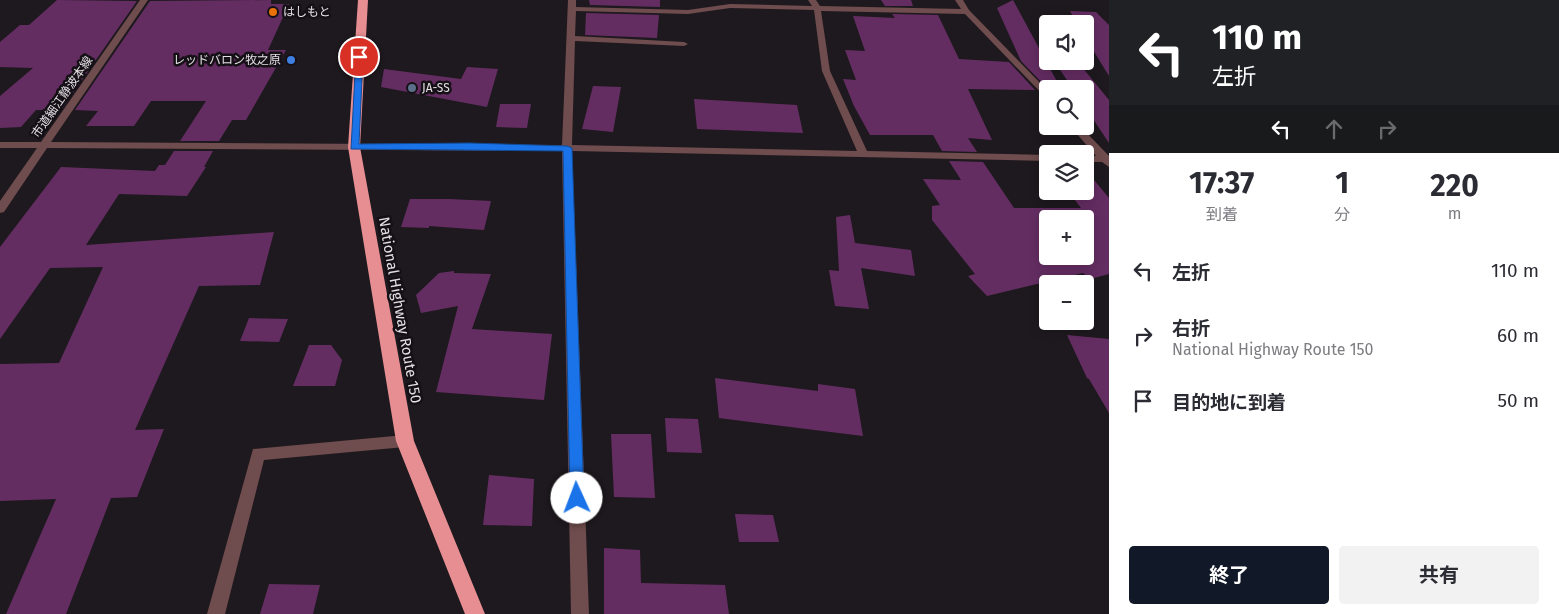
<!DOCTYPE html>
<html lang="ja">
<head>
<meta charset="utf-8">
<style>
	:root { --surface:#fff; --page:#f2f2f3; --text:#2b2b33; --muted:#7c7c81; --accent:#111827 }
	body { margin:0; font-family:"Fira Sans","Noto Sans JP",sans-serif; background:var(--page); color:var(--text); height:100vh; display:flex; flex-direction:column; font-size:19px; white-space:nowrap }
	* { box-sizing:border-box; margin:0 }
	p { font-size:16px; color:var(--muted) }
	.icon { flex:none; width:28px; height:28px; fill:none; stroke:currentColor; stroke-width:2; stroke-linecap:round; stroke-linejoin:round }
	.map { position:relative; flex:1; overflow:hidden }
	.drawer { display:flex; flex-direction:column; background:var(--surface); width:450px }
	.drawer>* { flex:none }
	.guide { background:#202124; color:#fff; overflow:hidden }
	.buttons { position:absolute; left:1039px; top:15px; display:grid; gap:10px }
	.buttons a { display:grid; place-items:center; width:55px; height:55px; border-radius:5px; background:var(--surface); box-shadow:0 2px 12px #0003; font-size:25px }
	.pin { position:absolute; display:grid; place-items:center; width:42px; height:42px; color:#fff; margin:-21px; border:2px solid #fff; border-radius:50%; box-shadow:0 1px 5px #0007 }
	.me { position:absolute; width:55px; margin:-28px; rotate:358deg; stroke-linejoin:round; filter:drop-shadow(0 0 4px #0008) }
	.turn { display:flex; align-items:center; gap:18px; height:105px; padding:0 20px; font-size:22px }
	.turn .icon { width:65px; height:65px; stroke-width:2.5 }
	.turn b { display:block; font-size:35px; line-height:42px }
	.lanes { display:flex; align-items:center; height:48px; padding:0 20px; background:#0003; justify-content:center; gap:25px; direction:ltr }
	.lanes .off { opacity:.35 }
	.eta { display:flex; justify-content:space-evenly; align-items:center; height:85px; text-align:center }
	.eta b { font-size:30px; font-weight:700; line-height:35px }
	.primary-button { display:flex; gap:10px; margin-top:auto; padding:10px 20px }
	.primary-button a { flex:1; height:58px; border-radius:5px; background:var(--accent); color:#fff; font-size:20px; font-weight:700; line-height:58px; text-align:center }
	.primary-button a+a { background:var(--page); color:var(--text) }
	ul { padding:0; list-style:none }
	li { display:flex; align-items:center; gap:15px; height:65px; padding:0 20px }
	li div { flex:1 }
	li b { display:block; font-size:19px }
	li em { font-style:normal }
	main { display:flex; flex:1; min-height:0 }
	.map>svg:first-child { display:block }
	.building { fill:#642d62; fill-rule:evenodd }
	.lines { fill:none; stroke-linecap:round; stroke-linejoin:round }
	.minor { fill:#6f4c4d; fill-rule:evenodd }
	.highway { fill:#e78e92; fill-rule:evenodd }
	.route { fill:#1a73e8; stroke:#114b97 }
	.food-dot { fill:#e8710a; stroke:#151015; stroke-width:2 }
	.shop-dot { fill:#3f7fe0; stroke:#151015; stroke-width:2 }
	.service-dot { fill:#5c6f8a; stroke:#151015; stroke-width:2 }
	.labels { text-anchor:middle; stroke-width:5; stroke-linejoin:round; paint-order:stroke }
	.far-poi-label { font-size:12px; fill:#e3dfe3; stroke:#151015; text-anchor:start }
	.far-street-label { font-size:12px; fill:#e3dfe3; stroke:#151015 }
	.street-label { font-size:15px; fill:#e3dfe3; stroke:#151015 }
</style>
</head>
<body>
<main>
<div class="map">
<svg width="1109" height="614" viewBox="0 0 1109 614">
	<rect width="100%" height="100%" fill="#1e191e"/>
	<path class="building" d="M57,0L137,1L61,110H36L21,127L0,128V96L33,68L0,67V42L20,25H29Z
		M271,0V4H289L268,50H286L246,120H232L219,141H180L206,101H151L134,126H86L98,111L75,110L150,1Z
		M589,0H660V7L590,5Z
		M881,0H911L913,6H885Z
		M1013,0L1061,89H1048L1021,61L997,8Z
		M1070,11L1096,12L1109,25V76L1085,37V24H1077Z
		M586,13L659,15L657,38L585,35Z
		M892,14L938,15L959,59L1009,62L1035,90L968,89L992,140L968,138L977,152L942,151L933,135H870L854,106L843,79L856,80L845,50L865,51L853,16L895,18Z
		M1054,61H1077L1109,100V143L1085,107V89H1073Z
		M467,67L498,69L487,107L381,87L384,69L461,79Z
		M593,86L621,87L613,132L582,129Z
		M694,99L797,105L803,133L697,129Z
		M500,104H531L527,128L496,127Z
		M174,151H213L204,167H206L187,196L119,194L86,245L274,232L260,285L199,286L135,430L164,429L137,497L111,498L66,614H6L56,499L0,501V364L59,363L103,267L50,268L0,339V247L61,167L155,171L159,165H165Z
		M949,161L983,162L1014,208H1081L1068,191H1085V169L1109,198V274L1090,279L1083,273L987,296L968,276L975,274L932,220V206L940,205L923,179L961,180ZM1048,219H1085V256H1048Z
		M410,199H449L491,201L484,230L429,226V228L401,227Z
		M850,215L855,243L911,250L915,276L861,268L869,309L835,306L829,270L839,271L836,217Z
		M454,271V273L491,274L472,329L552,334L544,400L436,392L458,306L421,313L416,295L439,273Z
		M249,318L288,319L279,342L240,341Z
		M1067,335L1109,339V413L1089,379L1087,378Z
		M309,345H331L342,360L335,386H293Z
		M715,378L818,391V384L855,389L863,436L719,418Z
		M665,418L698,419L702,453L667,452Z
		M611,434H651L655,498L614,497Z
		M489,475L534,479L532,526L483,525Z
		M735,514L773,515L779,542H739Z
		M604,548L640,550L641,583L725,585L729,614H604Z
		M269,584L320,585L313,614H260Z"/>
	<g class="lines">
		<path class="minor" d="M140,0H148L51,142L562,145L568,0H576V7L688,10L730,4L812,6L808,0H816L820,6L961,9L955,0H963L969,10L1048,91V100L965,14L821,11L830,71L867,151L1048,155V161L572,151L589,614H571L562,151L47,148L4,212L0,213V201L37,148H0V142H41ZM730,8L814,10L822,71L857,151L572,145L575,41L684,46L688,44L684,42L575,36L576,11L688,14Z
			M1070,126H1080L1109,156V167L1102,162H1085V156H1096Z
			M405,435L410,437L412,441L410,445L405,447L264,460L225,614H207L253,449Z"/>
		<path class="highway" d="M358,0H368L360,147L414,441L485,614H465L396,441L348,147Z"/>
	</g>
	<path class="route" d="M356,55L363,57L359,144L470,143L567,146L572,148L584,498L582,502L577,504L572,502L570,498L563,151L351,149Z"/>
	<circle class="food-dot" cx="273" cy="12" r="5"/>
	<circle class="shop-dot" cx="291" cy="60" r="5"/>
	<circle class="service-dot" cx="412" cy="88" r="5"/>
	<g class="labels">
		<g class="far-poi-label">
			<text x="283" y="16">はしもと</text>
			<text x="281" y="64" text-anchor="end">レッドバロン牧之原</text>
			<text x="422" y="92">JA-SS</text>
		</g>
		<g class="far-street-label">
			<text transform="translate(62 97) rotate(-55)" y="4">市道細江静波本線</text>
		</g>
		<g class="street-label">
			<text transform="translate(400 310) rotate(80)" y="5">National Highway Route 150</text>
		</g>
	</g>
</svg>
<div class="buttons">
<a><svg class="icon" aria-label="sound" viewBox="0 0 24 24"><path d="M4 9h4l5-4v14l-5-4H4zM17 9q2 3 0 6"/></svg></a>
<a><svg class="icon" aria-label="search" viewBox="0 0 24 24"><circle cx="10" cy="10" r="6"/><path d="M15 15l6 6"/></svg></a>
<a><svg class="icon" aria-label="layers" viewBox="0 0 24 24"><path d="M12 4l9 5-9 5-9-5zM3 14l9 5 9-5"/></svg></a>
<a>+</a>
<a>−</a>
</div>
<div class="pin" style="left:359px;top:57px;background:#d93025"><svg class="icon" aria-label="arrive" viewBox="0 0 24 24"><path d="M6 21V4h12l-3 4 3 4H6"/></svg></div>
<svg class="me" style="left:577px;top:498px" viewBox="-20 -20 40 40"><circle r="19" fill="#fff"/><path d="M0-13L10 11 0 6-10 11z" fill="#1a73e8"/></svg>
</div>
<section class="drawer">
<div class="guide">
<div class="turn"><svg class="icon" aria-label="left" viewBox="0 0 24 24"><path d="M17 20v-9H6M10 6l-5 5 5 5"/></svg><div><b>110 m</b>左折</div></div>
<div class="lanes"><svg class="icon" aria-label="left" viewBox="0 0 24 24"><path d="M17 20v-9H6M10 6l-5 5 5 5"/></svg><svg class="icon off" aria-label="ahead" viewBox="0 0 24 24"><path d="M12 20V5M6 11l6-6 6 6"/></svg><svg class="icon off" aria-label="right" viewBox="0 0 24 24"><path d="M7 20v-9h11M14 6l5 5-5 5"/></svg></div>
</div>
<div class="eta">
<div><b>17:37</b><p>到着</p></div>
<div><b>1</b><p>分</p></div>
<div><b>220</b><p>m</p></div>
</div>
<ul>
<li><svg class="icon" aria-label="left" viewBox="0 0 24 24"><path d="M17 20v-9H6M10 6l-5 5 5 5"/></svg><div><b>左折</b></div><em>110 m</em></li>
<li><svg class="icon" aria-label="right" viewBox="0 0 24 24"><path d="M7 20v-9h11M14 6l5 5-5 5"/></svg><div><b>右折</b><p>National Highway Route 150</p></div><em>60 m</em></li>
<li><svg class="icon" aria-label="arrive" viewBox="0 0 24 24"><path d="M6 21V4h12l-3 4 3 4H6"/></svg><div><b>目的地に到着</b></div><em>50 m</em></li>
</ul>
<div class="primary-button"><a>終了</a><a>共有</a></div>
</section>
</main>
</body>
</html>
